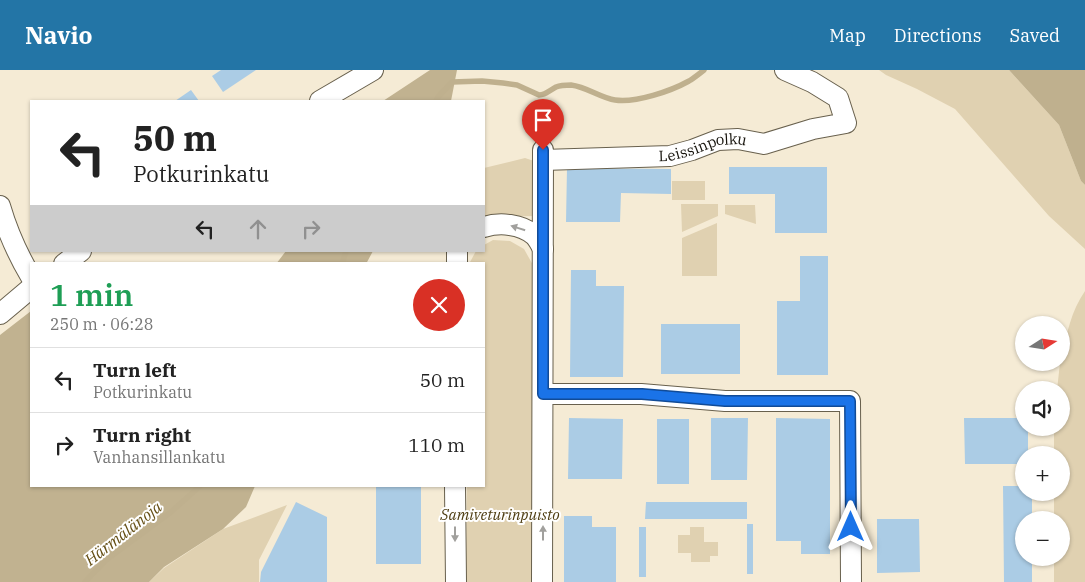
<!DOCTYPE html>
<html lang="en">
<head>
<meta charset="utf-8">
<style>
	:root { --surface:#fff; --page:#f2f2f2; --text:#222; --muted:#767676; --line:#e0e0e0; --accent:#2375a6 }
	body { margin:0; font-family:"IBM Plex Serif",serif; background:var(--page); color:var(--text); height:100vh; display:flex; flex-direction:column; font-size:19px; white-space:nowrap }
	* { box-sizing:border-box; margin:0 }
	p { font-size:16px; color:var(--muted) }
	.icon { flex:none; width:28px; height:28px; fill:none; stroke:currentColor; stroke-width:2; stroke-linecap:round; stroke-linejoin:round }
	.map { position:relative; flex:1; overflow:hidden }
	.panel { position:absolute; left:30px; top:192px; width:455px; height:225px; display:flex; flex-direction:column; background:var(--surface); border-radius:0px; box-shadow:0 1px 4px #0004 }
	.panel>* { flex:none }
	.hud { position:absolute; left:30px; top:30px; width:455px; height:152px; border-radius:0px; box-shadow:0 1px 4px #0004; background:#fff; color:var(--text); overflow:hidden }
	.needle { width:32px; rotate:78deg }
	.controls { position:absolute; left:1015px; top:246px; display:grid; gap:10px }
	.controls a { display:grid; place-items:center; width:55px; height:55px; border-radius:50%; background:var(--surface); box-shadow:0 1px 4px #0004; font-size:25px }
	.pin { position:absolute; display:grid; place-items:center; width:42px; height:42px; color:#fff; margin:-51px -21px; border-radius:50% 50% 50% 0; rotate:-45deg; box-shadow:0 0 5px #0007 }
	.pin .icon { rotate:45deg }
	.me { position:absolute; width:55px; margin:-28px; rotate:0deg; stroke-linejoin:round; filter:drop-shadow(0 0 4px #0008) }
	.turn { display:flex; align-items:center; gap:18px; height:105px; padding:0 20px; font-size:22px }
	.turn .icon { width:65px; height:65px; stroke-width:2.5 }
	.turn b { display:block; font-size:35px; line-height:42px }
	.lanes { display:flex; align-items:center; height:48px; padding:0 20px; background:#0003; justify-content:center; gap:25px; direction:ltr }
	.lanes .off { opacity:.35 }
	.round { display:grid; place-items:center; flex:none; width:52px; height:52px; border-radius:26px; background:var(--page) }
	.headline { display:flex; align-items:center; justify-content:space-between; height:85px; padding:0 20px }
	h1 { font-size:30px; font-weight:600; line-height:38px; color:#1e9e55 }
	ul { padding:0; list-style:none }
	li { display:flex; align-items:center; gap:15px; height:65px; padding:0 20px; border-top:1px solid var(--line) }
	li div { flex:1 }
	li b { display:block; font-size:19px }
	li em { font-style:normal }
	header { display:flex; align-items:center; gap:30px; box-sizing:border-box; height:70px; padding:0 25px; background:var(--accent); color:#fff }
	header strong { font-size:24px }
	nav { display:flex; gap:28px; margin-inline-start:auto; font-size:18px }
	.map>svg:first-child { display:block }
	.green { fill:#e0d1b1 }
	.forest { fill:#c1b290 }
	.water { fill:#bfb08e }
	.lines { fill:none; stroke-linecap:round; stroke-linejoin:round }
	.stream { stroke:#bfb08e; stroke-width:5.5 }
	.building { fill:#abcce5 }
	.minor-casing { stroke:#68604d; stroke-width:22 }
	.minor { stroke:#fff; stroke-width:20 }
	.oneway { fill:#a1a09d }
	.route-casing { stroke:#114b97; stroke-width:12 }
	.route { stroke:#1a73e8; stroke-width:9 }
	.labels { text-anchor:middle; stroke-width:4; stroke-linejoin:round; paint-order:stroke }
	.street-label { font-size:15px; fill:#15120b; stroke:#fff }
	.park-label { font-size:15px; font-style:italic; fill:#4e3d12; stroke:#fff }
	.water-label { font-size:16px; font-style:italic; fill:#654f15; stroke:#fff }
</style>
</head>
<body>
<header>
<strong>Navio</strong>
<nav><a>Map</a><a>Directions</a><a>Saved</a></nav>
</header>
<div class="map">
<svg width="1085" height="512" viewBox="0 0 1085 512">
	<rect width="100%" height="100%" fill="#f5ebd5"/>
	<path class="green" d="M879,0H1009L1059,55L1081,111L1085,115V179L1049,146L955,39L917,19L886,5Z
		M525,88L534,91L535,146L484,147V98Z
		M672,111H705V130H672Z
		M681,134H718V146L682,162Z
		M725,135H755L756,154L725,144Z
		M717,153V206H682V168Z
		M493,170L510,171L524,179L533,195V512H466L467,416H484V194H469L476,181H484V175Z
		M1085,221V512H1054V488H1061V450H1054V423L1061,422V385H1054V358H1061V320H1057L1060,293L1061,292V287C1067,264 1071,241 1085,221Z
		M287,435L259,490V512H149L164,498L223,459Z
		M690,457H704V472H718V486H710V492H691V483H678V465H690Z"/>
	<path class="forest" d="M430,0H457L451,31H383Z
		M286,181H373L366,194H276Z
		M31,241V416H255L246,437L223,459L164,497L149,512H0V265Z"/>
	<path class="water" d="M1009,0H1085V115L1081,111L1059,55Z"/>
	<g class="lines">
		<path class="stream" d="M436,31L438,27L452,12L482,11L503,13L517,15L539,25C546,25 550,20 556,17C561,15 567,15 571,15C587,17 601,28 615,30C636,33 671,21 689,11C694,8 699,4 704,0
			M342,194L346,181
			M85,512L106,490L171,442L200,416"/>
	</g>
	<path class="building" d="M221,0H256L223,22L212,6Z
		M191,20L199,31H175Z
		M729,97H827V163H775V124H729Z
		M567,98L671,99V124L621,123L620,152H566Z
		M800,186H828V305H777V231H800Z
		M571,200H596V216H624L623,307H570Z
		M661,254H740V304H661Z
		M569,348L623,349L622,409H568Z
		M711,348H748L747,410H711Z
		M776,348L830,349V484H801V471H776Z
		M964,348H1024V358H1028V385H1024V394H965Z
		M657,349H689V414H657Z
		M376,416H421V494H376Z
		M1003,416H1024V422H1032V450H1024V488H1032V512H1004Z
		M296,432L327,447V512H260L261,502Z
		M646,432H747V449H645Z
		M564,446H592V457H616V512H564Z
		M877,449H919L920,502L877,503Z
		M747,454H753V504H747Z
		M639,457H646V507H639Z"/>
	<g class="lines">
		<defs>
			<g id="minor">
				<path d="M320,31L373,0"/>
				<path id="s1" d="M543,90L670,86L692,80L718,70L738,69L764,74L813,59L846,53L838,28L812,12L785,0"/>
				<path d="M0,136C7,160 18,185 31,207"/>
				<path d="M484,157C500,152 521,154 534,165C538,169 541,175 543,179"/>
				<path d="M64,194L81,181"/>
				<path d="M457,194V181"/>
				<path d="M0,244L31,218"/>
				<path d="M543,324H641L725,331H850L851,512"/>
				<path d="M455,416L456,512"/>
				<path d="M542,512L543,80"/>
			</g>
		</defs>
		<use href="#minor" class="minor-casing"/>
		<use href="#minor" class="minor"/>
	</g>
	<defs><path id="oneway-solid" d="M-6-.8H1V-3.2L6.5 0L1 3.2V.8H-6Z" transform="scale(1.25)"/></defs>
	<g class="oneway">
		<use href="#oneway-solid" transform="translate(518 158) rotate(-163)"/>
		<use href="#oneway-solid" transform="translate(543 463) rotate(-90)"/>
		<use href="#oneway-solid" transform="translate(455 464) rotate(90)"/>
	</g>
	<g class="lines">
		<defs>
			<path id="route" d="M543,80V324H642L725,331H850L851,457"/>
		</defs>
		<use href="#route" class="route-casing"/>
		<use href="#route" class="route"/>
	</g>
	<g class="labels">
		<g class="street-label">
			<text dy="5" stroke="none"><textPath href="#s1" startOffset="161">Leissinpolku</textPath></text>
		</g>
		<g class="park-label">
			<text x="500" y="450">Samiveturinpuisto</text>
		</g>
		<g class="water-label">
			<text transform="translate(123 463) rotate(-38)" y="6">Härmälänoja</text>
		</g>
	</g>
</svg>
<div class="controls">
<a><svg class="needle" viewBox="-14 -14 28 28"><path d="M0-13l5 13h-10z" fill="#e53935"/><path d="M0 13l5-13h-10z" fill="#767676"/></svg></a>
<a><svg class="icon" aria-label="sound" viewBox="0 0 24 24"><path d="M4 9h4l5-4v14l-5-4H4zM17 9q2 3 0 6"/></svg></a>
<a>+</a>
<a>−</a>
</div>
<div class="pin" style="left:543px;top:80px;background:#d93025"><svg class="icon" aria-label="arrive" viewBox="0 0 24 24"><path d="M6 21V4h12l-3 4 3 4H6"/></svg></div>
<svg class="me" style="left:851px;top:457px" viewBox="-20 -20 40 40"><path d="M0-17L14 15 0 8-14 15z" fill="#1a73e8" stroke="#fff" stroke-width="4"/></svg>
<div class="hud">
<div class="turn"><svg class="icon" aria-label="left" viewBox="0 0 24 24"><path d="M17 20v-9H6M10 6l-5 5 5 5"/></svg><div><b>50 m</b>Potkurinkatu</div></div>
<div class="lanes"><svg class="icon" aria-label="left" viewBox="0 0 24 24"><path d="M17 20v-9H6M10 6l-5 5 5 5"/></svg><svg class="icon off" aria-label="ahead" viewBox="0 0 24 24"><path d="M12 20V5M6 11l6-6 6 6"/></svg><svg class="icon off" aria-label="right" viewBox="0 0 24 24"><path d="M7 20v-9h11M14 6l5 5-5 5"/></svg></div>
</div>
<section class="panel">
<div class="headline"><div><h1>1 min</h1><p>250 m · 06:28</p></div><a class="round" style="background:#d93025;color:#fff"><svg class="icon" aria-label="close" viewBox="0 0 24 24"><path d="M6 6l12 12M18 6L6 18"/></svg></a></div>
<ul>
<li><svg class="icon" aria-label="left" viewBox="0 0 24 24"><path d="M17 20v-9H6M10 6l-5 5 5 5"/></svg><div><b>Turn left</b><p>Potkurinkatu</p></div><em>50 m</em></li>
<li><svg class="icon" aria-label="right" viewBox="0 0 24 24"><path d="M7 20v-9h11M14 6l5 5-5 5"/></svg><div><b>Turn right</b><p>Vanhansillankatu</p></div><em>110 m</em></li>
</ul>
</section>
</div>
</body>
</html>
